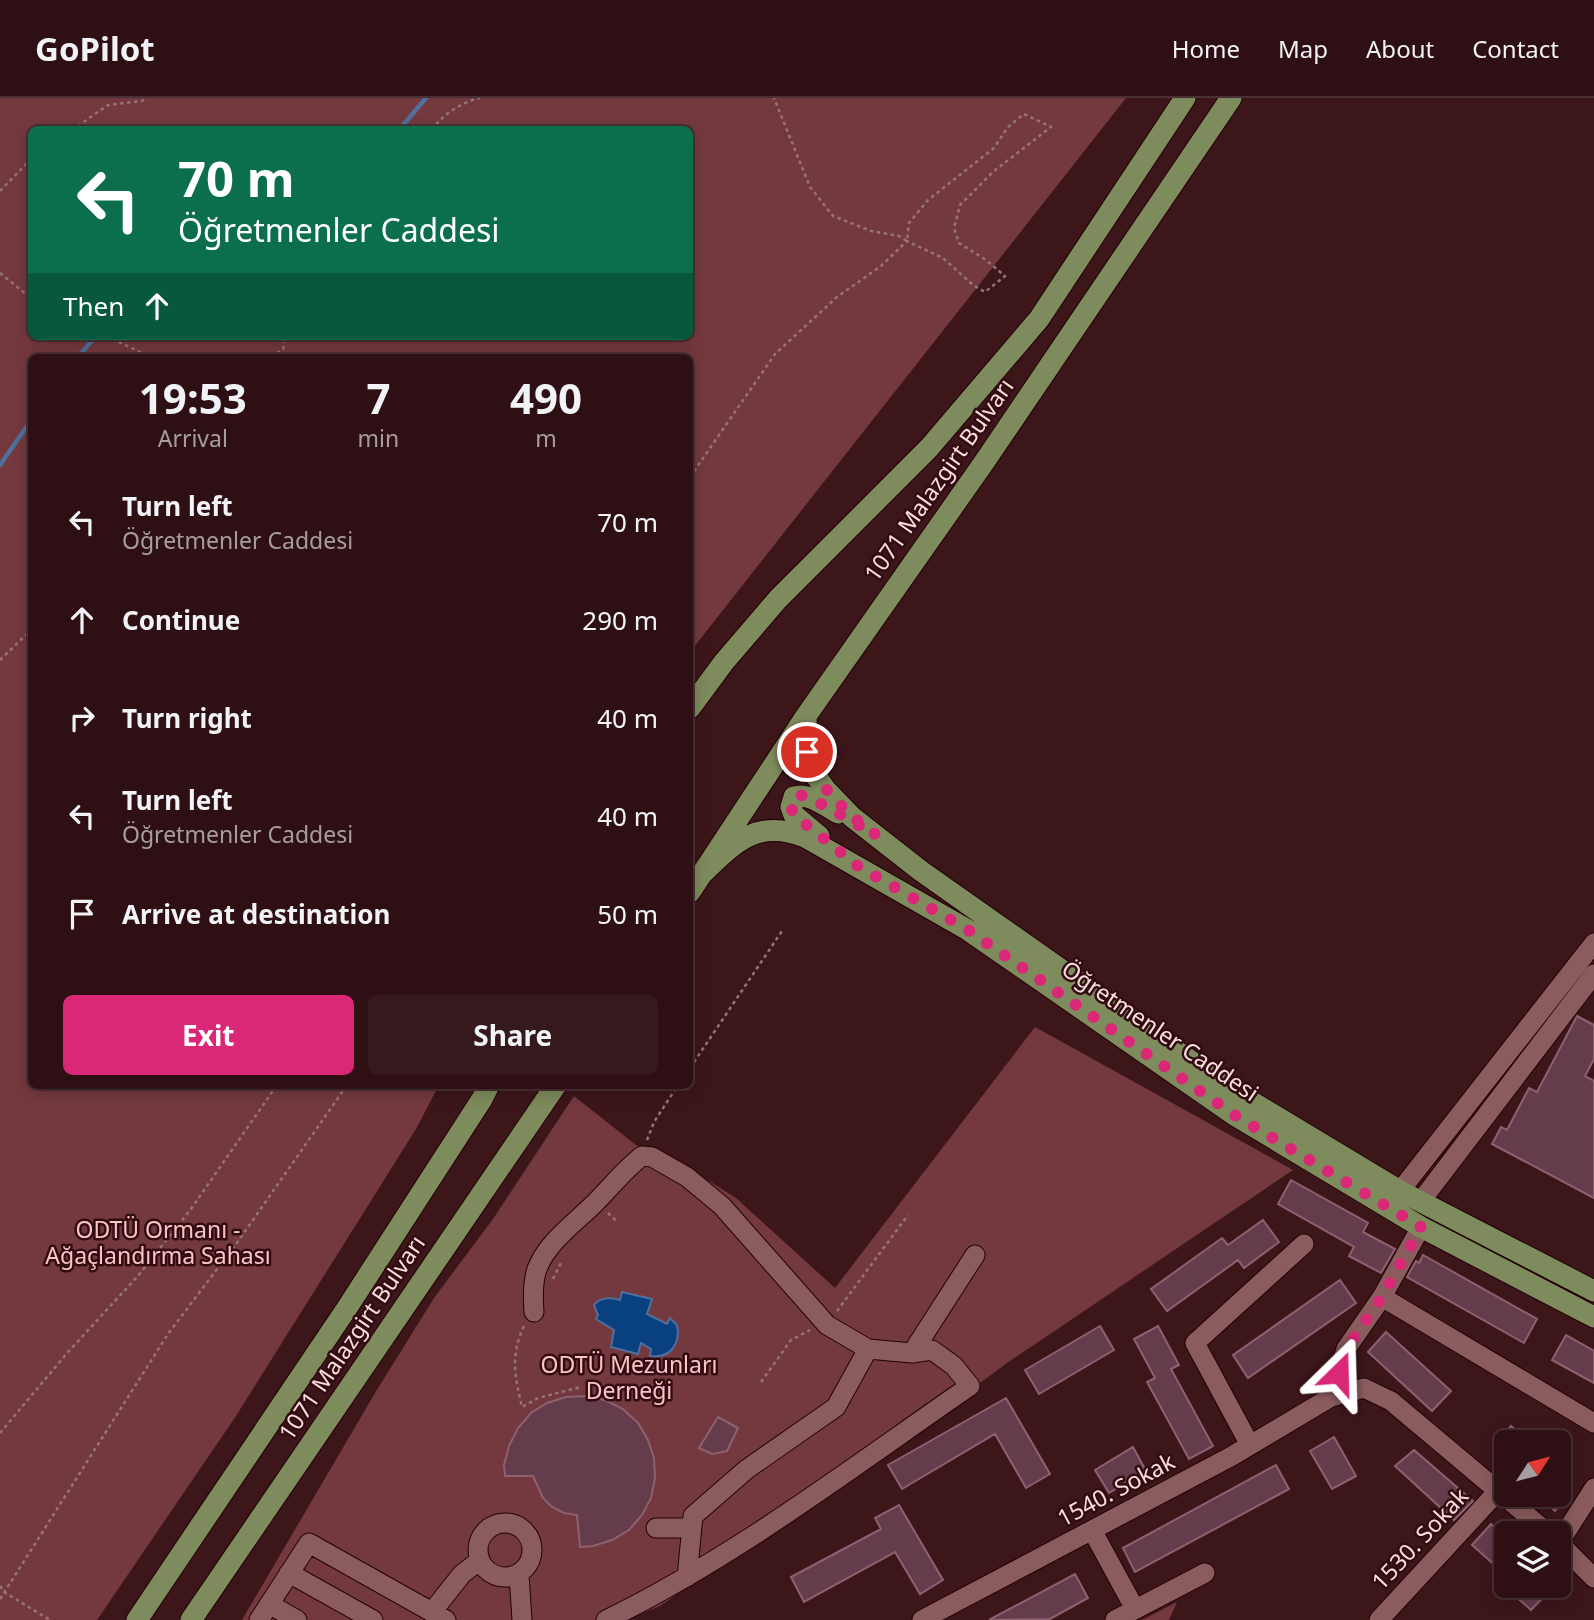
<!DOCTYPE html>
<html lang="en">
<head>
<meta charset="utf-8">
<style>
	:root { --surface:#2e1014; --page:#36191d; --text:#f1f3f6; --muted:#a79da0; --line:#493034; --accent:#db2777 }
	body { margin:0; font-family:"Noto Sans",sans-serif; background:var(--page); color:var(--text); height:100vh; display:flex; flex-direction:column; font-size:26px; white-space:nowrap }
	* { box-sizing:border-box; margin:0 }
	p { font-size:23px; color:var(--muted) }
	.icon { flex:none; width:38px; height:38px; fill:none; stroke:currentColor; stroke-width:2; stroke-linecap:round; stroke-linejoin:round }
	.map { position:relative; flex:1; overflow:hidden }
	.panel { position:absolute; left:28px; top:256px; width:665px; height:735px; display:flex; flex-direction:column; background:var(--surface); border-radius:10px; box-shadow:0 4px 18px #0003,0 0 0 2px var(--line) }
	.panel>* { flex:none }
	.top-card { position:absolute; left:28px; top:28px; width:665px; height:214px; border-radius:10px; box-shadow:0 4px 18px #0003,0 0 0 2px var(--line); background:#0b6e4f; color:#fff; overflow:hidden }
	.needle { width:46px; rotate:54deg }
	.buttons { position:absolute; left:1494px; top:1332px; display:grid; gap:14px }
	.buttons a { display:grid; place-items:center; width:77px; height:77px; border-radius:10px; background:var(--surface); box-shadow:0 4px 18px #0003,0 0 0 2px var(--line); font-size:35px }
	.pin { position:absolute; display:grid; place-items:center; width:60px; height:60px; color:#fff; margin:-30px; border:4px solid #fff; border-radius:50%; box-shadow:0 2px 7px #0007 }
	.me { position:absolute; width:77px; margin:-38px; rotate:22deg; stroke-linejoin:round; filter:drop-shadow(0 0 5px #0008) }
	.turn { display:flex; align-items:center; gap:24px; height:147px; padding:0 35px; font-size:32px }
	.turn .icon { width:91px; height:91px; stroke-width:2.5 }
	.turn b { display:block; font-size:49px; line-height:60px }
	.then { display:flex; align-items:center; height:66px; padding:0 35px; background:#0003; gap:14px; font-size:26px }
	.eta { display:flex; justify-content:space-evenly; align-items:center; height:119px; text-align:center }
	.eta b { font-size:42px; font-weight:700; line-height:49px }
	.button { display:flex; gap:14px; margin-top:auto; padding:14px 35px }
	.button a { flex:1; height:80px; border-radius:10px; background:var(--accent); color:#fff; font-size:28px; font-weight:700; line-height:80px; text-align:center }
	.button a+a { background:var(--page); color:var(--text) }
	ul { padding:0; list-style:none }
	li { display:flex; align-items:center; gap:21px; height:98px; padding:0 35px }
	li div { flex:1 }
	li b { display:block; font-size:26px }
	li em { font-style:normal }
	header { display:flex; align-items:center; gap:42px; box-sizing:border-box; height:98px; padding:0 35px; background:var(--surface); border-bottom:2px solid var(--line) }
	header strong { font-size:33px }
	nav { display:flex; gap:38px; margin-inline-start:auto; font-size:24px }
	.map>svg:first-child { display:block }
	.green { fill:#74393e; fill-rule:evenodd }
	.water { fill:#094080; stroke:#516f9c; stroke-width:2 }
	.lines { fill:none; stroke-linecap:round; stroke-linejoin:round }
	.stream { stroke:#516f9c; stroke-width:4.5 }
	.building { fill:#653c4c; stroke:#8d6171; stroke-width:2 }
	.minor-casing { stroke:#220105; stroke-width:21 }
	.major-casing { stroke:#220105; stroke-width:23 }
	.path { stroke:#967476; stroke-width:2.5; stroke-dasharray:3.5 3.5; stroke-linecap:butt }
	.minor { stroke:#8b5c5e; stroke-width:19 }
	.major { stroke:#7e8b5c; stroke-width:21 }
	.route { stroke:#db2777; stroke-width:12; stroke-dasharray:0 21.6 }
	.labels { text-anchor:middle; stroke-width:5; stroke-linejoin:round; paint-order:stroke }
	.street-label { font-size:23px; fill:#fadedf; stroke:#320c11 }
	.park-label { font-size:23px; fill:#f9c4c6; stroke:#320c11 }
</style>
</head>
<body>
<header>
<strong>GoPilot</strong>
<nav><a>Home</a><a>Map</a><a>About</a><a>Contact</a></nav>
</header>
<div class="map">
<svg width="1594" height="1522" viewBox="0 0 1594 1522">
	<rect width="100%" height="100%" fill="#3d161a"/>
	<path class="green" d="M0,0H1126L690,554V259H32V987H439L416,1031L236,1318L97,1522H0ZM32,32H690V238H32Z
		M1035,929L1293,1072L1007,1265L810,1411L741,1451L660,1508L625,1522H242L375,1295L434,1200L493,1121L574,998L636,1047L706,1081L736,1100L835,1190Z
		M1177,1504L1169,1522H1142Z"/>
	<path class="water" d="M622,1194L652,1201L647,1216L667,1226L670,1220L677,1227C681,1246 670,1261 650,1258L651,1251L641,1245L638,1256L611,1249L614,1232L596,1221L598,1217L594,1207C600,1199 612,1199 620,1202Z"/>
	<g class="lines">
		<path class="stream" d="M399,32L426,0
			M78,259L96,238
			M0,367L32,321"/>
	</g>
	<path class="building" d="M1577,918L1594,927V961L1585,978L1594,983V1100L1492,1046L1501,1029L1507,1032L1529,990L1537,994Z
		M1291,1082L1368,1125L1363,1134L1395,1151L1381,1175L1349,1158L1354,1149L1278,1106Z
		M1263,1122L1279,1144L1244,1170L1238,1162L1167,1213L1151,1191L1222,1140L1228,1147Z
		M1423,1157L1537,1221L1524,1245L1407,1179L1416,1163L1419,1165Z
		M1340,1182L1356,1205L1248,1280L1233,1257Z
		M1100,1228L1114,1252L1039,1296L1025,1272Z
		M1158,1228L1179,1267L1171,1271L1213,1348L1189,1361L1147,1284L1155,1280L1134,1241Z
		M1386,1234L1451,1293L1432,1313L1368,1254Z
		M1566,1237L1594,1253V1285L1552,1262Z
		M586,1298L605,1302L623,1311L638,1325L648,1342L654,1360L655,1380L651,1400L642,1417L629,1432L612,1442L593,1448L580,1449L577,1417L564,1415L552,1409L543,1400L533,1378H505L504,1367L509,1348L518,1330L531,1315L547,1305L566,1299Z
		M1006,1300L1050,1376L1026,1390L995,1336L902,1391L888,1367Z
		M718,1319L738,1330L727,1353L712,1356L699,1350Z
		M1511,1328L1530,1344H1498Z
		M1334,1339L1356,1378L1332,1391L1310,1353Z
		M1133,1349L1146,1373L1109,1395L1095,1372Z
		M1414,1352L1473,1403L1454,1422L1395,1368Z
		M1276,1367L1289,1391L1135,1474L1123,1450Z
		M1536,1396H1569L1555,1413Z
		M899,1407L943,1482L920,1496L895,1454L804,1504L791,1479L881,1431L875,1420Z
		M1491,1426L1507,1441V1478L1472,1447Z
		M1075,1476L1088,1500L1050,1521L989,1522Z
		M1504,1488H1554L1531,1512Z"/>
	<g class="lines">
		<defs>
			<path id="minor" d="M1400,1093L1594,845
				M1421,1103L1594,876
				M1382,1199L1594,1325
				M534,1214C533,1201 533,1183 537,1171C547,1144 576,1124 595,1105C611,1089 624,1072 642,1058L652,1059L687,1079L722,1108L827,1227L868,1251L912,1255L932,1252L954,1268L970,1288C851,1370 735,1459 606,1522
				M912,1255L975,1157
				M1331,1299L1346,1251L1382,1199L1421,1129
				M1250,1347L1195,1245L1304,1146
				M1594,1390L1559,1445L1594,1480
				M478 1452a27 27 0 1 1 54 0a27 27 0 1 1-54 0Z
				M656,1430H691
				M1092,1432L1135,1511
				M289,1475L373,1522
				M519,1477L522,1522
				M687,1479L693,1418L747,1371L836,1309L868,1251
				M269,1506L297,1522
				M432,1514L462,1476L479,1463
				M259,1522L309,1445L446,1522
				M922,1522L1232,1358L1331,1299L1364,1290L1391,1303L1548,1435
				M1115,1522L1205,1475
				M1379,1522L1498,1393"/>
			<path id="major" d="M690,610L724,564L778,501L929,350L1039,221L1185,0
				M806,618L807,654L812,672L825,691L852,719L921,773L1232,992L1400,1093L1594,1193
				M819,738L794,717L791,709L794,699C808,694 826,708 838,715
				M703,775C735,744 758,720 805,739L968,832L1236,1018L1421,1129L1594,1219
				M690,794L806,618L985,363L1231,0
				M137,1522L347,1210L482,1001L489,987
				M191,1522L556,987"/>
		</defs>
		<use href="#minor" class="minor-casing"/>
		<use href="#major" class="major-casing"/>
		<path class="path" d="M72,32L108,7L142,3L146,0
			M432,32C443,16 462,4 480,0
			M0,93L32,60
			M0,175L32,201
			M106,238L151,259
			M271,259L283,251L286,238
			M690,379L775,256L837,199L881,168L907,143L943,160L973,187L985,194L1005,178L986,162L959,145L954,130L960,107L994,73L1051,29L1024,16L1008,29L994,50L928,102L909,125L907,143L899,138L871,133L833,118L810,89L774,0
			M0,562L32,531
			M690,970L782,833
			M647,1042L654,1024L678,987
			M608,1115L616,1123
			M553,1181L561,1165
			M837,1213L908,1117
			M524,1228C510,1257 515,1280 522,1309L538,1300L581,1289
			M761,1284L791,1242L810,1232
			M0,1335L68,1254L137,1179L191,1111L277,987
			M0,1488L4,1494L50,1522
			M0,1501L168,1236L239,1142L347,987"/>
		<use href="#minor" class="minor"/>
		<use href="#major" class="major"/>
	</g>
	<g class="lines">
		<path class="route" d="M807,654C818,691 846,714 876,737L809,699L800,697L794,699L791,709L794,717L858,768L968,832L1236,1018L1421,1129L1382,1199L1346,1251L1339,1275"/>
	</g>
	<g class="labels">
		<g class="street-label">
			<text transform="translate(939 382) rotate(-55)" y="8">1071 Malazgirt Bulvarı</text>
			<text transform="translate(1160 933) rotate(34)" y="8">Öğretmenler Caddesi</text>
			<text transform="translate(352 1240) rotate(-56)" y="8">1071 Malazgirt Bulvarı</text>
			<text transform="translate(1116 1392) rotate(-28)" y="8">1540. Sokak</text>
			<text transform="translate(1420 1441) rotate(-47)" y="8">1530. Sokak</text>
		</g>
		<g class="park-label">
			<text x="158" y="1140">ODTÜ Ormanı -<tspan x="158" dy="26">Ağaçlandırma Sahası</tspan></text>
			<text x="629" y="1275">ODTÜ Mezunları<tspan x="629" dy="26">Derneği</tspan></text>
		</g>
	</g>
</svg>
<div class="buttons">
<a><svg class="needle" viewBox="-14 -14 28 28"><path d="M0-13l5 13h-10z" fill="#e53935"/><path d="M0 13l5-13h-10z" fill="#a79da0"/></svg></a>
<a><svg class="icon" aria-label="layers" viewBox="0 0 24 24"><path d="M12 4l9 5-9 5-9-5zM3 14l9 5 9-5"/></svg></a>
</div>
<div class="pin" style="left:807px;top:654px;background:#d93025"><svg class="icon" aria-label="arrive" viewBox="0 0 24 24"><path d="M6 21V4h12l-3 4 3 4H6"/></svg></div>
<svg class="me" style="left:1339px;top:1275px" viewBox="-20 -20 40 40"><path d="M0-17L14 15 0 8-14 15z" fill="#db2777" stroke="#fff" stroke-width="4"/></svg>
<div class="top-card">
<div class="turn"><svg class="icon" aria-label="left" viewBox="0 0 24 24"><path d="M17 20v-9H6M10 6l-5 5 5 5"/></svg><div><b>70 m</b>Öğretmenler Caddesi</div></div>
<div class="then">Then<svg class="icon" aria-label="ahead" viewBox="0 0 24 24"><path d="M12 20V5M6 11l6-6 6 6"/></svg></div>
</div>
<section class="panel">
<div class="eta">
<div><b>19:53</b><p>Arrival</p></div>
<div><b>7</b><p>min</p></div>
<div><b>490</b><p>m</p></div>
</div>
<ul>
<li><svg class="icon" aria-label="left" viewBox="0 0 24 24"><path d="M17 20v-9H6M10 6l-5 5 5 5"/></svg><div><b>Turn left</b><p>Öğretmenler Caddesi</p></div><em>70 m</em></li>
<li><svg class="icon" aria-label="ahead" viewBox="0 0 24 24"><path d="M12 20V5M6 11l6-6 6 6"/></svg><div><b>Continue</b></div><em>290 m</em></li>
<li><svg class="icon" aria-label="right" viewBox="0 0 24 24"><path d="M7 20v-9h11M14 6l5 5-5 5"/></svg><div><b>Turn right</b></div><em>40 m</em></li>
<li><svg class="icon" aria-label="left" viewBox="0 0 24 24"><path d="M17 20v-9H6M10 6l-5 5 5 5"/></svg><div><b>Turn left</b><p>Öğretmenler Caddesi</p></div><em>40 m</em></li>
<li><svg class="icon" aria-label="arrive" viewBox="0 0 24 24"><path d="M6 21V4h12l-3 4 3 4H6"/></svg><div><b>Arrive at destination</b></div><em>50 m</em></li>
</ul>
<div class="button"><a>Exit</a><a>Share</a></div>
</section>
</div>
</body>
</html>
